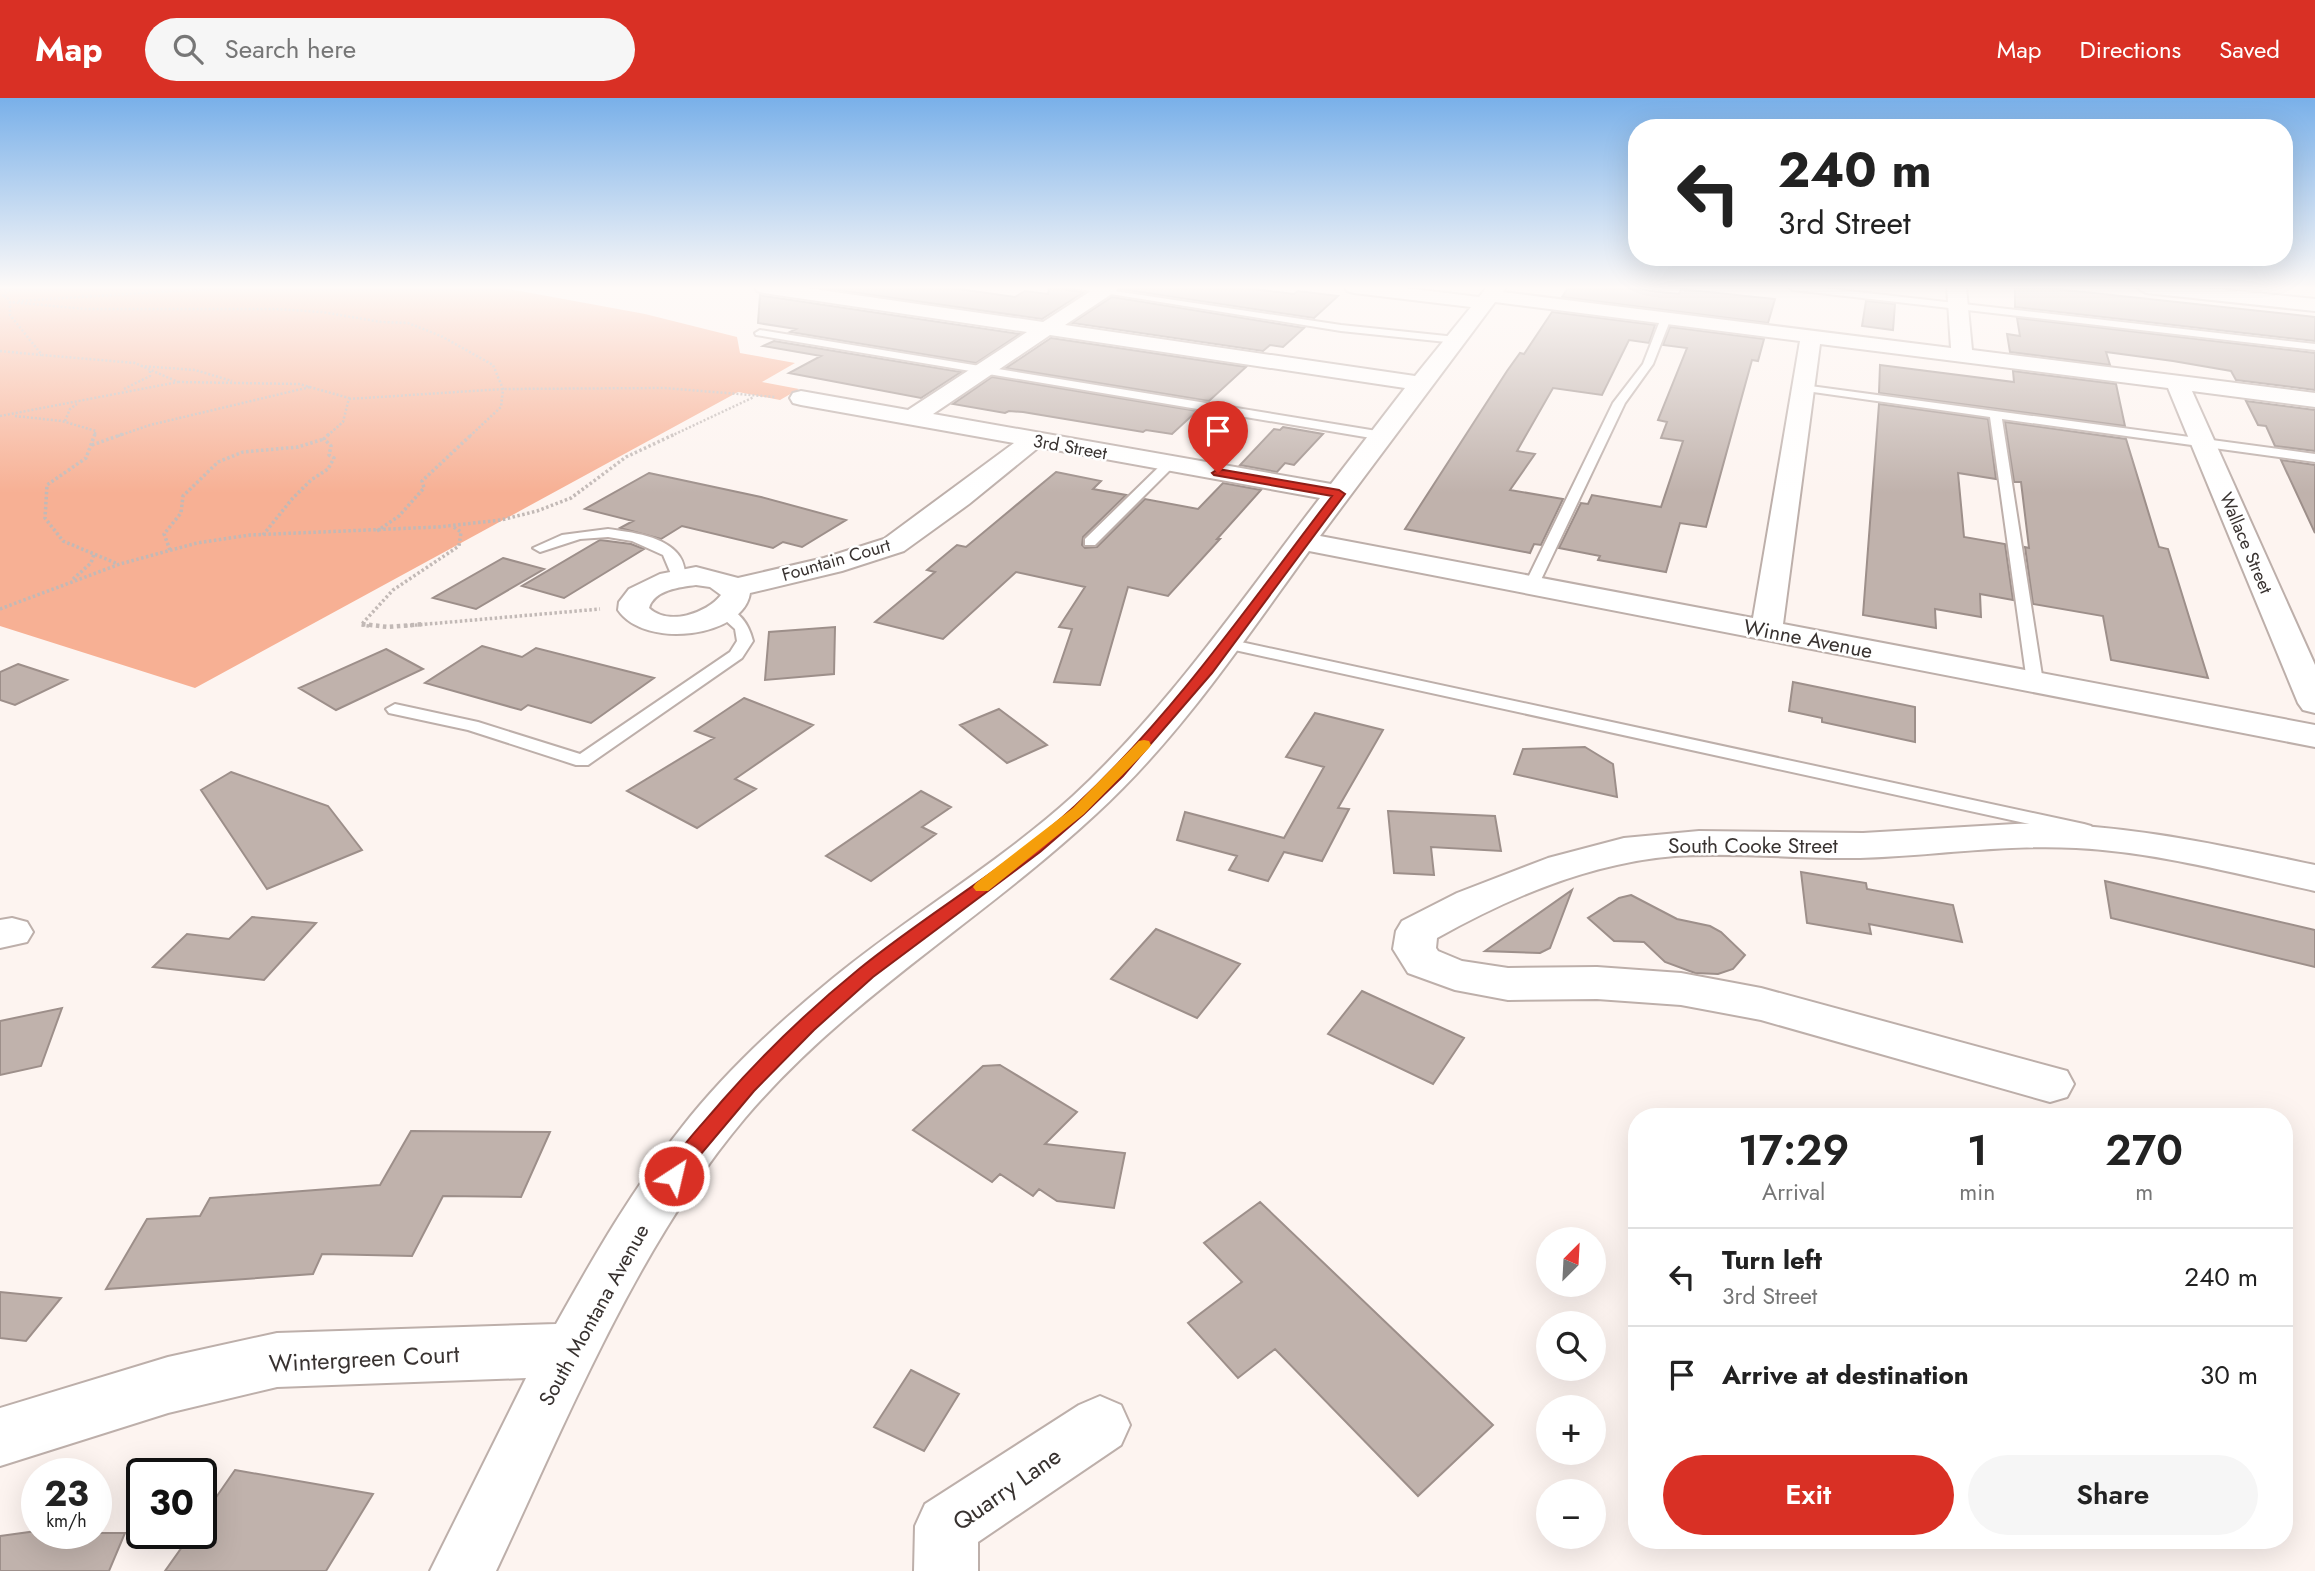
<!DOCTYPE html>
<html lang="en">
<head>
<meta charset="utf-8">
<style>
	:root { --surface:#fff; --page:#f6f6f6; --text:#222; --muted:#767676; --line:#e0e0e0; --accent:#d93025 }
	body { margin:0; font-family:Jost,sans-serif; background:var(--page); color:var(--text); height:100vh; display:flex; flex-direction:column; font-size:26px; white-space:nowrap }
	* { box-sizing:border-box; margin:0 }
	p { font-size:23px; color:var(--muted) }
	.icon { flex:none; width:38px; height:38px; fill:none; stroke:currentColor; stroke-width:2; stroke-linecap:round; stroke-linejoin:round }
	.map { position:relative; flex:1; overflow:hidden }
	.sheet { position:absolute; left:1628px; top:1010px; width:665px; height:441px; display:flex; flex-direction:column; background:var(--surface); border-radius:28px; box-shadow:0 7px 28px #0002 }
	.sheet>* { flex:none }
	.banner { position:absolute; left:1628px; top:21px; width:665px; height:147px; border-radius:28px; box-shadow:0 7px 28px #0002; background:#fff; color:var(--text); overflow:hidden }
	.needle { width:46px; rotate:24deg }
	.controls { position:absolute; left:1536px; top:1129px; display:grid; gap:14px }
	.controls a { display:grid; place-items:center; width:70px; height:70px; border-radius:50%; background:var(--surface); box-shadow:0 7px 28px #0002; font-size:35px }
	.speed { position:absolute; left:21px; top:1360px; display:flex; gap:14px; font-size:35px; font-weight:700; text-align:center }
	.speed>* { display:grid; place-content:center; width:91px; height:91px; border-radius:50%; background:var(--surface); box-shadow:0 7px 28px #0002; line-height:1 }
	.speed small { font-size:18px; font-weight:400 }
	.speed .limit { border:4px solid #111; border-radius:10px; background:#fff; color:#111 }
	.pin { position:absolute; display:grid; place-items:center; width:60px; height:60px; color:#fff; margin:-72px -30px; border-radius:50% 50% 50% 0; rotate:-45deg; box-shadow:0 0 7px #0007 }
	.pin .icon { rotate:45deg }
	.me { position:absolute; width:77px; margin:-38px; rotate:35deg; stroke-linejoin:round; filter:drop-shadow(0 0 5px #0008) }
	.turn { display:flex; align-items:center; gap:24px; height:147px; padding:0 35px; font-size:32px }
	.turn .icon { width:91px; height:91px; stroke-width:2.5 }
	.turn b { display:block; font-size:49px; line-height:60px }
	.eta { display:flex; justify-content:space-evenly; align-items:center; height:119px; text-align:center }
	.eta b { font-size:42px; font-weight:600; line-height:49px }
	.primary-button { display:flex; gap:14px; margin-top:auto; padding:14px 35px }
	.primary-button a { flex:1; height:80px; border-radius:42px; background:var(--accent); color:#fff; font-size:28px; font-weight:600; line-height:80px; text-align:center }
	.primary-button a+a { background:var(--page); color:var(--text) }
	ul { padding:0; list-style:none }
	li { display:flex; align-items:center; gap:21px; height:98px; padding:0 35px; border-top:2px solid var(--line) }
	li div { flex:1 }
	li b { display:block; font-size:26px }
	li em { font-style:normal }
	header { display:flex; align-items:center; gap:42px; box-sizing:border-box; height:98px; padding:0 35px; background:var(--accent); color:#fff }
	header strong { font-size:33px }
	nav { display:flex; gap:38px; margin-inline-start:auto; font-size:24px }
	.search { width:490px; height:63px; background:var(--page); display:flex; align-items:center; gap:18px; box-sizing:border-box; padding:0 24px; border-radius:38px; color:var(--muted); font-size:26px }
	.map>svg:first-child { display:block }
	.green { fill:#f7b094 }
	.building { fill:#c0b2ac; stroke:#9d8f8a; stroke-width:2 }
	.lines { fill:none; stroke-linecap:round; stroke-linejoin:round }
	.lane-casing { stroke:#bdafaa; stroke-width:4 }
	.street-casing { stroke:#bdafaa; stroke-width:4 }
	.secondary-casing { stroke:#bdafaa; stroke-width:4 }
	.path-far2 { stroke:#c2b9b6; stroke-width:2.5; stroke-dasharray:2 2; stroke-linecap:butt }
	.path-far1 { stroke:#c2b9b6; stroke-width:3.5; stroke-dasharray:2.5 2.5; stroke-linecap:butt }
	.path { stroke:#c2b9b6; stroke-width:4.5; stroke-dasharray:3.5 3.5; stroke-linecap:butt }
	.lane { fill:#fff; fill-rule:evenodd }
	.street { fill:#fff; fill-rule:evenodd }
	.secondary { fill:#fff; fill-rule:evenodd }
	.route { fill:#d93025; stroke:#8d1f18; stroke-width:2 }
	.slow { fill:#f59e0b }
	.labels { text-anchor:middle; stroke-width:5; stroke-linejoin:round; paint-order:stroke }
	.far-street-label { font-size:18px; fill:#383230; stroke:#fff }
	.street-label { font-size:21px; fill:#383230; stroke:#fff }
	.near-street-label { font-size:24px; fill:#383230; stroke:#fff }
</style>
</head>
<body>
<header>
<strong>Map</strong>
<div class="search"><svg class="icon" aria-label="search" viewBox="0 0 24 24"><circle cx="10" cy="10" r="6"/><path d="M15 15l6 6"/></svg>Search here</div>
<nav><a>Map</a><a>Directions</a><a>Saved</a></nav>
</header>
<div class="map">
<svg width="2315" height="1473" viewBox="0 0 2315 1473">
	<rect width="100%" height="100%" fill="#fdf4f0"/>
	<path class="green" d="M0,189H498L645,216L737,239L740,255L795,265L762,284L799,291L780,302L738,294L195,590L0,528Z"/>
	<path class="building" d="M815,189H945L1015,199L1025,193L1048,196L1049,189H1065L1067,192L1084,194L1042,221Z
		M1121,189H1239L1294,196L1298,193L1338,198L1314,220L1120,191Z
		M1569,189H1618L1679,196L1681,191L1775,201L1768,225L1562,199Z
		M2015,189H2038L2315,219V243L2015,209Z
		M760,197L764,198L1020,236L976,265L790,234L796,231L758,225Z
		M1112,199L1304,230L1283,249L1270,247L1263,253L1072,225Z
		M1866,203L1895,206L1893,232L1862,228Z
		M1552,214L1655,227L1649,245L1629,242L1602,297L1553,290L1517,353L1535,356L1510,392L1563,401L1541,447L1534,446L1530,455L1405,431L1507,273L1520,255L1524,256Z
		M2017,220L2315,255V292L2236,282L2231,273L2173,263L2106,254L2110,267L2010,254L2007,236L2020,238Z
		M1670,229L1764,241L1758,263L1752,262L1706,429L1680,425L1666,474L1598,462L1600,458L1559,450L1581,405L1588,406L1592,397L1661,409L1683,343L1661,340L1667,324L1658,322L1687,250L1663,247Z
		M1051,240L1246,269L1209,303L1006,270Z
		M774,243L961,274L921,300L789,275L821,258L763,248Z
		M1880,267L2014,284L2013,273L2116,286L2125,328L1879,295Z
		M992,279L1197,313L1172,336L1146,332L1143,334L1023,314L1009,313L1005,315L953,306Z
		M2246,303L2315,312V353L2275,348L2266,328L2258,327Z
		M1879,306L1988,321L1996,381L1958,375L1964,439L2005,446L2013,502L1980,496L1981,519L1935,511L1936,530L1863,517Z
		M2005,324L2126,341L2159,449L2168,451L2208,580L2111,562L2103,518L2033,506L2025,449L2029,450L2021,384H2014Z
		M1283,329L1323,336L1294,367L1285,365L1277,374L1240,367L1274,331L1280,332Z
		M2281,362L2315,367V435Z
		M1056,374L1101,383L1093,391L1126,397L1083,439L1082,447L1085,450L1097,449L1145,401L1198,411L1223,385L1261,392L1217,441H1220L1168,498L1128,489L1100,587L1054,584L1072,531L1059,529L1085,489L1016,474L943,541L875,524L935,474L927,472L957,447L966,449Z
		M649,375L761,399L846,422L802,449L783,444L773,450L682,428L661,441L620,430L633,423L585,411Z
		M600,442L631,446L644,451L564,500L522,488Z
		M503,460L544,471L476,511L433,500Z
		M835,529L834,576L765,582L769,534Z
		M482,548L522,559L536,550L654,580L591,625L528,607L521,612L425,585Z
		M386,551L423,571L336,612L299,590Z
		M18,566L67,582L15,607L0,602V574Z
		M1793,584L1915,609V644L1822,624V620L1789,613Z
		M744,600L813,627L735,681L756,691L697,730L627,693L714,640L695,633Z
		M999,611L1047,647L1007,665L960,627Z
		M1315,615L1383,632L1338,710L1349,711L1322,763L1284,754L1268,783L1229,772L1237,758L1177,742L1185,714L1284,740L1324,669L1286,659Z
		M1585,649L1613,666L1617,699L1514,676L1523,651Z
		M231,674L328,708L362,752L267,791L201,692Z
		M921,693L951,709L922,729L936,736L871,783L826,758Z
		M1388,713L1495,718L1501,753L1431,749L1434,777L1394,775Z
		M1801,774L1866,785L1867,791L1953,807L1962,844L1869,826L1871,836L1807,825Z
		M2105,783L2315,832V869L2111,820Z
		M1572,792L1550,850L1540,855L1485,853Z
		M1631,797L1677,821L1710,828L1721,834L1745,857L1733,871L1718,876L1695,875L1665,864L1644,844L1614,843L1588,820L1619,800Z
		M252,819L316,825L264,882L153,869L187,836L229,841Z
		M1156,831L1240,866L1197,920L1111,881Z
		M1362,893L1464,940L1433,986L1328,936Z
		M62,910L41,968L0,977V923Z
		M1000,967L1077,1014L1045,1046L1125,1055L1114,1110L1057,1103L1039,1091L1033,1098L1000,1076L992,1084L913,1032L983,968Z
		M411,1033L550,1034L521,1099L443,1098L412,1158L322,1156L313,1176L106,1191L147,1121L200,1118L210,1100L380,1087Z
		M1260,1104L1493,1327L1418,1398L1275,1251L1238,1280L1188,1225L1242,1184L1204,1145Z
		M0,1194L61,1200L26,1243L0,1240Z
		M911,1272L959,1296L924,1353L874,1329Z
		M235,1372L373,1396L326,1473H165L192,1435H201V1421Z
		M37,1433V1435H125L109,1473H0V1438Z"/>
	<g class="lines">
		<defs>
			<path id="lane" d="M1067,189H1088L1341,227L1456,239L1461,242L1456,245L1341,233Z
				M1788,189H1814L2315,246V252L1793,192Z
				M1666,217L1671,220L1653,266L1625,305L1538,488L1536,491H1526L1524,488L1613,305L1643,266L1661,220Z
				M760,232L1383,334L1389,338L1383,342L756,237L755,235Z
				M1803,287L2315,356V364L2002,321L2043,584L2035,589L2027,584L1990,319L1799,292V288Z
				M1169,362L1175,366L1173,369L1095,447H1085V441L1165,363Z
				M608,431C630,434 667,438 680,459C684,465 685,473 686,480L684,483H674L663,457L632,443L608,439L580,441L540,454L533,450L562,437Z
				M723,508C740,513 749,527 753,543L742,560L588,667H576L468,632L389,615L386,611L395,606L478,624L580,656L730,554L737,543L735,531L715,513Z
				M1227,541L2084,726L2091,728L2094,732L2091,736L2084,738L1221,549L1219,546Z"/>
			<path id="street" d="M755,189H800L1043,224L1097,189H1118L1116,193L1065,227L1415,278L1471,209L1354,195L1347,193L1345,189H1397L1479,199L1487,189H1506L1503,194L1951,250L1947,189H1966L1972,252L2315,295V309L2192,293L2315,567V615L2303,612L2298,605L2168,290L1820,246L1783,526L2315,627V649L1309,453C1243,544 1179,640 1096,716C981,823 848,899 745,1020C637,1148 567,1322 496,1473H430L526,1280L277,1289L168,1315L0,1368V1310L168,1259L277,1235L556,1226C594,1158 633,1090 682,1029C725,974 778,925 832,881C910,817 998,766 1073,698C1168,610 1242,501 1320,400L1039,349L969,406L904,453L842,473L750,495C744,539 645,552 618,512L619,504L629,491L660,476L696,469L738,480L824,460L884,441L1014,345L801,307L793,305L790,300L793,295L801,293L908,312L1027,234L764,195L757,193ZM1495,204L1800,243L1753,520L1320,438ZM1050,237L1405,290L1331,386L933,316ZM696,487L710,489L721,497C706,516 668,528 649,510C654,492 680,489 696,487Z
				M2015,726C2118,724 2215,746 2315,767V793C2236,776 2157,754 2076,750C2004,746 1932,758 1860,760C1798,761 1736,754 1675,758C1590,765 1510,799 1437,840L1436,850L1438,853L1462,863L1508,870L1597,869L1681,875L1761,890L2067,973L2074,986L2067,999L2050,1004L1761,922L1681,907L1597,901L1508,902L1455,892L1408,875L1393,851L1396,833L1402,823L1457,795L1548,760L1624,740L1699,733L1863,735Z
				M12,820L27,824L33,834L27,844L0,850V822Z
				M1100,1298L1121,1307L1130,1327L1121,1347L978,1444V1473H914L915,1428L925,1406L1079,1307Z"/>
			<path id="secondary" d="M2136,189H2196L2315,201V213L2146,195Z"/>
		</defs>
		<use href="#lane" class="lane-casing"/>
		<use href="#street" class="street-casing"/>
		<use href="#secondary" class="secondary-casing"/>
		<path class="path-far2" d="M13,189L2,198L7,199L10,204L85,211H275L322,214L381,224L408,225L441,238L493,267L503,291L501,309L470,338
			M18,203L237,189
			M0,253L41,257
			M141,268L195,272L232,283
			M178,284L299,286L349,300L343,324L327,338
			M124,291L150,278V273
			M349,301L503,291L665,290L775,299
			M0,318L178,284L135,265L42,257L10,217V204
			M15,318L62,323L96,333L94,338
			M65,323L70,311L77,306
			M118,338L150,327L310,289
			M671,338L754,299"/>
		<path class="path-far1" d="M95,336L86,360L47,387L45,420L63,443L118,466
			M92,347L123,336
			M377,433L399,418L424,390L422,383L472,336
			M263,437L292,401L311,382L328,371L334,360L329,357L331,348L324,341L329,336
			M170,452L164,436L181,415L183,398L218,364L243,354L298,349L324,341
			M73,481L91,465L94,456
			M0,511L120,466L197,445L250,437L438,429L501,422L537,413L571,400L626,359L675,336
			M369,528L361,527L393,492L459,448L461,434L452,428
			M405,528L600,511"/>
		<path class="path" d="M362,526L388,529L425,526"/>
		<use href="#lane" class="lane"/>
		<use href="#street" class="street"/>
		<use href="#secondary" class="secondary"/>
	</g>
	<linearGradient id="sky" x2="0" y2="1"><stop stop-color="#79b0e9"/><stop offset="0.48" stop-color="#fefaf8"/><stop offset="1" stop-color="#fefaf8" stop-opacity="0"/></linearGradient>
	<rect width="2315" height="395" fill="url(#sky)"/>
	<path class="route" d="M1218,371L1339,392L1345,396L1212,575L1123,678L1084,716L1040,754L873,879L814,932L754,993L695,1063L682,1084L674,1087L667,1084L664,1078C678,1050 702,1027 722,1003C764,955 810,911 859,871C929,814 1009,769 1075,708C1174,616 1251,504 1332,398L1214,377L1212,375Z"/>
	<path class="slow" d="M1144,642L1149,643L1151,647L1149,650L1084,716L988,793H976L973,789L976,785L1073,710L1139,643Z"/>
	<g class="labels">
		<g class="far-street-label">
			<text transform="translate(1070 349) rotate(10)" y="6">3rd Street</text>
			<text transform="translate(2246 445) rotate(67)" y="6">Wallace Street</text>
			<text transform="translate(836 462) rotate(-16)" y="6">Fountain Court</text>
		</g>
		<g class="street-label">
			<text transform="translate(1808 541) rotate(11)" y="7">Winne Avenue</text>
			<text x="1753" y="755">South Cooke Street</text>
			<text transform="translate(594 1217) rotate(-61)" y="7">South Montana Avenue</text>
		</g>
		<g class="near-street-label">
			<text transform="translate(364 1261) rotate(-3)" y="8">Wintergreen Court</text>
			<text transform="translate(1007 1391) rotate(-35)" y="8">Quarry Lane</text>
		</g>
	</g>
</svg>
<div class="controls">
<a><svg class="needle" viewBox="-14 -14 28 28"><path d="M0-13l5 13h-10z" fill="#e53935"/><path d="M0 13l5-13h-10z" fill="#767676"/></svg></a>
<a><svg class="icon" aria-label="search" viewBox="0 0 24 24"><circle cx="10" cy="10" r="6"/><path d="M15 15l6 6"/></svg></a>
<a>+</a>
<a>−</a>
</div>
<div class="speed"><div>23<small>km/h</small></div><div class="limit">30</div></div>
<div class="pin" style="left:1218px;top:375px;background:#d93025"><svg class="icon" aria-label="arrive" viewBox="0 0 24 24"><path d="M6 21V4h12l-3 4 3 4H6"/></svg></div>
<svg class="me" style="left:674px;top:1078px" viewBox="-20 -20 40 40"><circle r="17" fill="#d93025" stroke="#fff" stroke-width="3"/><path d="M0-11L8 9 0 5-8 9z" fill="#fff"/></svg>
<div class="banner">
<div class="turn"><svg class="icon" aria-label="left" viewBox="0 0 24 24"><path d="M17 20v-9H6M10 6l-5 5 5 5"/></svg><div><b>240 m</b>3rd Street</div></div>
</div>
<section class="sheet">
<div class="eta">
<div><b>17:29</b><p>Arrival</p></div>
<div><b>1</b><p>min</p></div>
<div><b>270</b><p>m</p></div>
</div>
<ul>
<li><svg class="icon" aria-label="left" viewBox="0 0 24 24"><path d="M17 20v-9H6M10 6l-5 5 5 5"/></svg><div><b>Turn left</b><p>3rd Street</p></div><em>240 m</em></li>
<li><svg class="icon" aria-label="arrive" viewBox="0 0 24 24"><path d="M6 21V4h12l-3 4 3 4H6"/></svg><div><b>Arrive at destination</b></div><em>30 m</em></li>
</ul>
<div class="primary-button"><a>Exit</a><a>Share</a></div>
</section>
</div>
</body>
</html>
